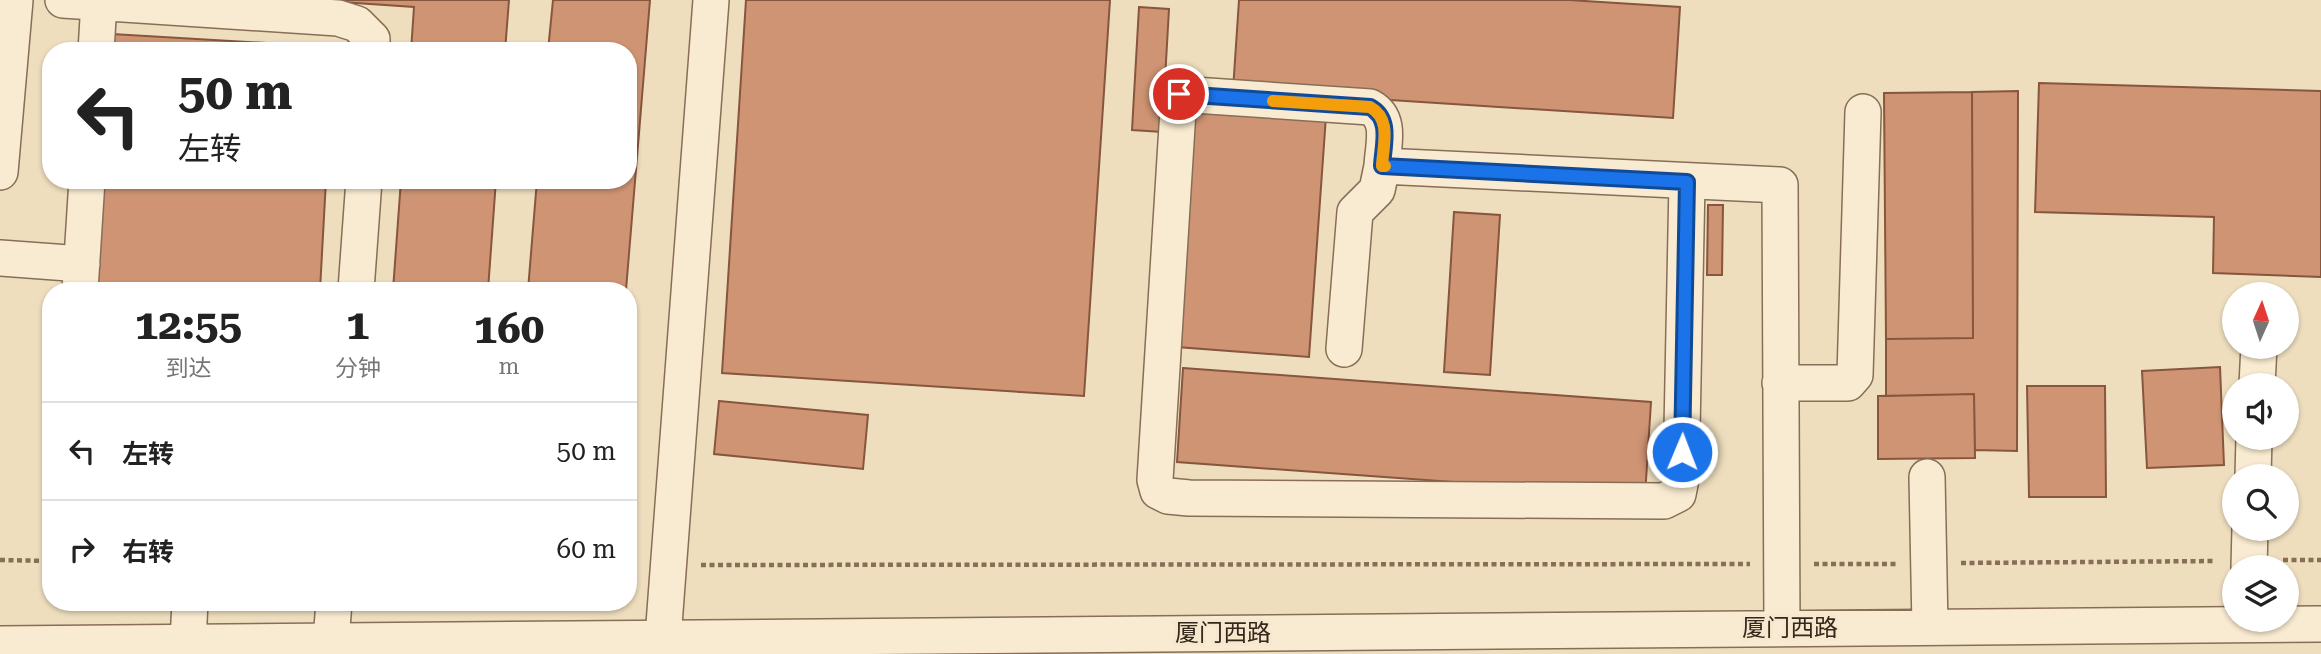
<!DOCTYPE html>
<html lang="zh">
<head>
<meta charset="utf-8">
<style>
	:root { --surface:#fff; --page:#f2f2f2; --text:#222; --muted:#767676; --line:#e0e0e0 }
	body { margin:0; font-family:"Roboto Serif","Noto Sans SC",serif; background:var(--page); color:var(--text); height:100vh; display:flex; flex-direction:column; font-size:26px; white-space:nowrap }
	* { box-sizing:border-box; margin:0 }
	p { font-size:23px; color:var(--muted) }
	.icon { flex:none; width:38px; height:38px; fill:none; stroke:currentColor; stroke-width:2; stroke-linecap:round; stroke-linejoin:round }
	.map { position:relative; flex:1; overflow:hidden }
	.panel { position:absolute; left:42px; top:282px; width:595px; height:329px; display:flex; flex-direction:column; background:var(--surface); border-radius:28px; box-shadow:0 2px 5px #0004 }
	.panel>* { flex:none }
	.guide { position:absolute; left:42px; top:42px; width:595px; height:147px; border-radius:28px; box-shadow:0 2px 5px #0004; background:#fff; color:var(--text); overflow:hidden }
	.needle { width:46px; rotate:3deg }
	.buttons { position:absolute; left:2222px; top:282px; display:grid; gap:14px }
	.buttons a { display:grid; place-items:center; width:77px; height:77px; border-radius:50%; background:var(--surface); box-shadow:0 2px 5px #0004; font-size:35px }
	.pin { position:absolute; display:grid; place-items:center; width:60px; height:60px; color:#fff; margin:-30px; border:4px solid #fff; border-radius:50%; box-shadow:0 2px 7px #0007 }
	.me { position:absolute; width:77px; margin:-38px; rotate:1deg; stroke-linejoin:round; filter:drop-shadow(0 0 5px #0008) }
	.turn { display:flex; align-items:center; gap:24px; height:147px; padding:0 21px; font-size:32px }
	.turn .icon { width:91px; height:91px; stroke-width:2.5 }
	.turn b { display:block; font-size:49px; line-height:60px }
	.eta { display:flex; justify-content:space-evenly; align-items:center; height:119px; text-align:center }
	.eta b { font-size:42px; font-weight:700; line-height:49px }
	ul { padding:0; list-style:none }
	li { display:flex; align-items:center; gap:21px; height:98px; padding:0 21px; border-top:2px solid var(--line) }
	li div { flex:1 }
	li b { display:block; font-size:26px }
	li em { font-style:normal }
	.map>svg:first-child { display:block }
	.building { fill:#ce9473; stroke:#87563c; stroke-width:2 }
	.lines { fill:none; stroke-linecap:round; stroke-linejoin:round }
	.minor-casing { stroke:#876e57; stroke-width:38 }
	.path { stroke:#876e57; stroke-width:4.5; stroke-dasharray:5 3.5; stroke-linecap:butt }
	.minor { stroke:#f9ebd1; stroke-width:35 }
	.route-casing { stroke:#114b97; stroke-width:18 }
	.route { stroke:#1a73e8; stroke-width:12 }
	.slow { stroke:#f59e0b; stroke-width:12 }
	.labels { text-anchor:middle; stroke-width:6; stroke-linejoin:round; paint-order:stroke }
	.street-label { font-size:24px; fill:#36271c; stroke:#f6e8ce }
</style>
</head>
<body>
<div class="map">
<svg width="2321" height="654" viewBox="0 0 2321 654">
	<rect width="100%" height="100%" fill="#eedebe"/>
	<path class="building" d="M311,0H509L505,51H411L414,7Z
		M553,0H650L626,290H528L537,180H628V51H548Z
		M746,0H1110L1084,396L722,373Z
		M1239,0H1569L1680,7L1673,118L1233,90Z
		M1139,7L1169,9L1162,132L1132,130Z
		M112,34L334,47V51H111Z
		M2039,83L2321,91V277L2213,273L2214,217L2035,212Z
		M2018,91L2017,451L1975,450L1974,394L1886,396V339L1973,338L1972,92Z
		M1972,92L1973,338L1886,339L1884,93Z
		M1195,106L1326,116L1309,357L1177,347Z
		M103,180H326L320,290H97Z
		M401,180H496L488,290H393Z
		M1708,205H1723L1722,275H1707Z
		M1454,212L1500,215L1490,375L1444,372Z
		M2220,367L2224,465L2147,468L2142,371Z
		M1183,368L1651,402L1645,496L1177,462Z
		M2027,386H2105L2106,497H2029Z
		M1974,394L1975,458L1878,459V396Z
		M719,401L868,415L863,469L714,454Z"/>
	<g class="lines">
		<defs>
			<path id="minor" d="M63,0L338,18L357,24L372,39V51
				M96,51L99,2
				M0,172L15,0
				M1687,182L1681,479L1678,494L1664,501L1189,498L1168,496L1158,491L1155,480L1179,94L1370,107C1392,119 1383,145 1382,166L1780,185L1782,628
				M0,258L82,264
				M80,290L87,180
				M356,290L364,180
				M1344,349L1355,212L1377,190L1382,166
				M1780,383H1848L1855,375L1863,112
				M2257,385L2259,346
				M2253,476L2254,438
				M1927,477L1930,627
				M2249,567L2250,528
				M663,638L711,0
				M331,641L334,602
				M188,642L190,602
				M0,644L2321,624"/>
		</defs>
		<use href="#minor" class="minor-casing"/>
		<path class="path" d="M0,560L51,561
			M2283,560H2321
			M1961,563L2215,561
			M1814,564H1897
			M701,565L1750,564"/>
		<use href="#minor" class="minor"/>
	</g>
	<g class="lines">
		<defs>
			<path id="route" d="M1179,94L1370,107C1392,119 1383,145 1382,166L1687,182L1682,452"/>
		</defs>
		<use href="#route" class="route-casing"/>
		<use href="#route" class="route"/>
		<path class="slow" d="M1273,101L1370,107C1392,119 1383,145 1382,166H1385"/>
	</g>
	<g class="labels">
		<g class="street-label">
			<text x="1790" y="636">厦门西路</text>
			<text x="1223" y="641">厦门西路</text>
		</g>
	</g>
</svg>
<div class="buttons">
<a><svg class="needle" viewBox="-14 -14 28 28"><path d="M0-13l5 13h-10z" fill="#e53935"/><path d="M0 13l5-13h-10z" fill="#767676"/></svg></a>
<a><svg class="icon" aria-label="sound" viewBox="0 0 24 24"><path d="M4 9h4l5-4v14l-5-4H4zM17 9q2 3 0 6"/></svg></a>
<a><svg class="icon" aria-label="search" viewBox="0 0 24 24"><circle cx="10" cy="10" r="6"/><path d="M15 15l6 6"/></svg></a>
<a><svg class="icon" aria-label="layers" viewBox="0 0 24 24"><path d="M12 4l9 5-9 5-9-5zM3 14l9 5 9-5"/></svg></a>
</div>
<div class="pin" style="left:1179px;top:94px;background:#d93025"><svg class="icon" aria-label="arrive" viewBox="0 0 24 24"><path d="M6 21V4h12l-3 4 3 4H6"/></svg></div>
<svg class="me" style="left:1682px;top:452px" viewBox="-20 -20 40 40"><circle r="17" fill="#1a73e8" stroke="#fff" stroke-width="3"/><path d="M0-11L8 9 0 5-8 9z" fill="#fff"/></svg>
<div class="guide">
<div class="turn"><svg class="icon" aria-label="left" viewBox="0 0 24 24"><path d="M17 20v-9H6M10 6l-5 5 5 5"/></svg><div><b>50 m</b>左转</div></div>
</div>
<section class="panel">
<div class="eta">
<div><b>12:55</b><p>到达</p></div>
<div><b>1</b><p>分钟</p></div>
<div><b>160</b><p>m</p></div>
</div>
<ul>
<li><svg class="icon" aria-label="left" viewBox="0 0 24 24"><path d="M17 20v-9H6M10 6l-5 5 5 5"/></svg><div><b>左转</b></div><em>50 m</em></li>
<li><svg class="icon" aria-label="right" viewBox="0 0 24 24"><path d="M7 20v-9h11M14 6l5 5-5 5"/></svg><div><b>右转</b></div><em>60 m</em></li>
</ul>
</section>
</div>
</body>
</html>
